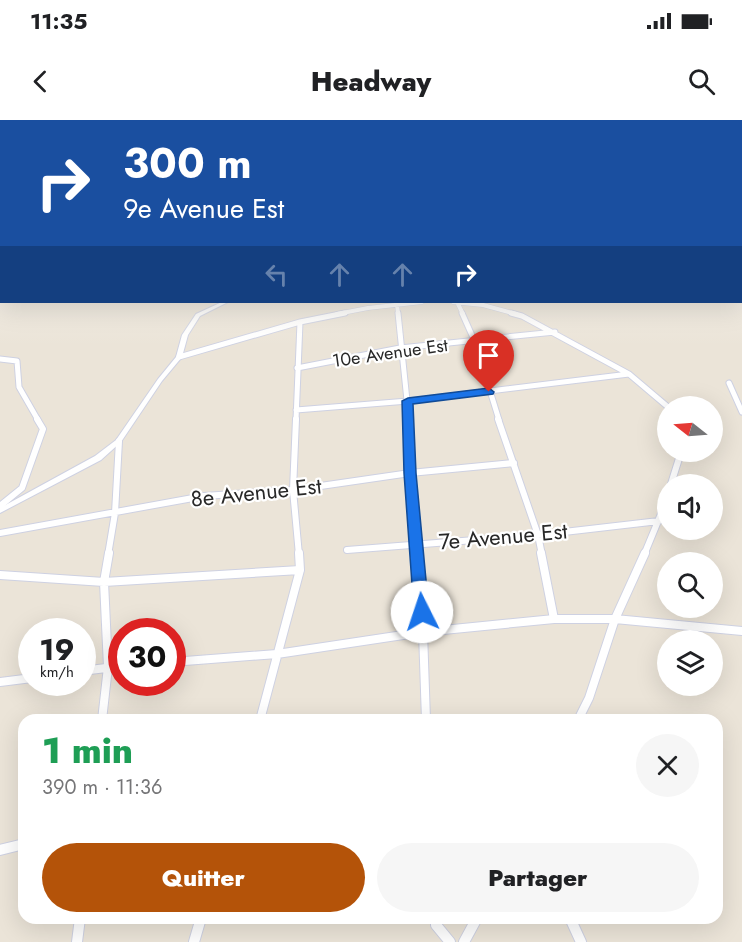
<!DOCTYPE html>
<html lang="fr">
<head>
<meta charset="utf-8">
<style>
	:root { --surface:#fff; --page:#f6f6f6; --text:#202124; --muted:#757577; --accent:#b45309 }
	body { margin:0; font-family:Jost,sans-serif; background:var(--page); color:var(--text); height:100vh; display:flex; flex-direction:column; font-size:22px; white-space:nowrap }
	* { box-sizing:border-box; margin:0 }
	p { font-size:20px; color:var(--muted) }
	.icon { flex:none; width:33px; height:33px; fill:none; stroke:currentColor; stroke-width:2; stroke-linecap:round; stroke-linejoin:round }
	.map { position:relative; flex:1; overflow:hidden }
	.details { position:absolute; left:18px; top:594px; width:705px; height:210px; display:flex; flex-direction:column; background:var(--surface); border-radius:18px; box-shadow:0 6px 24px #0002 }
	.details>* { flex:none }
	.top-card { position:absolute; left:0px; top:0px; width:742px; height:183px; box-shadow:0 6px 24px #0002; background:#1a4fa0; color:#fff; overflow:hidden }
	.needle { width:39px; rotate:287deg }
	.buttons { position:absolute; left:657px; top:276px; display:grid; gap:12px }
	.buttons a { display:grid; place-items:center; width:66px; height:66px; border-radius:50%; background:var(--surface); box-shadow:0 6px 24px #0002; font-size:30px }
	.speed { position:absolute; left:18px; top:498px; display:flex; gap:12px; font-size:30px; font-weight:700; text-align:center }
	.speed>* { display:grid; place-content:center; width:78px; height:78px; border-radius:50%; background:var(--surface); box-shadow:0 6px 24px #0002; line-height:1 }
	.speed small { font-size:15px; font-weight:400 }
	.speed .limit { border:9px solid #d22; background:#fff; color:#111 }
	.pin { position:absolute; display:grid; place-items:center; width:51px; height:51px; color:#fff; margin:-62px -26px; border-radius:50% 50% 50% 0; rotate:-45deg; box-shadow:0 0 6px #0007 }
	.pin .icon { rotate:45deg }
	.me { position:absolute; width:66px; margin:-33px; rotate:356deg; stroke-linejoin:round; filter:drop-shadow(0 0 4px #0008) }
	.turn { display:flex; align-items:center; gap:21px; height:126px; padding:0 24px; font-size:27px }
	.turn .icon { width:78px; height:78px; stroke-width:2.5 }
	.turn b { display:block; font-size:42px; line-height:51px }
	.lanes { display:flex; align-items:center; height:57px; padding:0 24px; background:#0003; justify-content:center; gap:30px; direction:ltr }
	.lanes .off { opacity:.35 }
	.round { display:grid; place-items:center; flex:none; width:63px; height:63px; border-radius:32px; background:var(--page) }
	.headline { display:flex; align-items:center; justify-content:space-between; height:102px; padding:0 24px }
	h1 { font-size:36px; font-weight:800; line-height:45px; color:#1e9e55 }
	.cta { display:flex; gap:12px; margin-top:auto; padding:12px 24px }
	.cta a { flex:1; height:69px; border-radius:36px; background:var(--accent); color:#fff; font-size:24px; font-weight:800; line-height:69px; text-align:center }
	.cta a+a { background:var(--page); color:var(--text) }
	.status { display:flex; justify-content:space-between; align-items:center; height:42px; padding:0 30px; background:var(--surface); direction:ltr }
	.status svg { height:16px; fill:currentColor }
	header { display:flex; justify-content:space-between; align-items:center; height:78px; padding:0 24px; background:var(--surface); font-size:27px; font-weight:800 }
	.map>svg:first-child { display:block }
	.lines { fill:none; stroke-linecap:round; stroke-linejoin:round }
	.minor-far4-casing { stroke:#ced1e2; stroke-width:5 }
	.minor-far3-casing { stroke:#ced1e2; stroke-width:7 }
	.minor-far2-casing { stroke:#ced1e2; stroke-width:8 }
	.minor-far1-casing { stroke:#ced1e2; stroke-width:10 }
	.minor-casing { stroke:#ced1e2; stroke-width:12 }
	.tertiary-casing { stroke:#ced1e2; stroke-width:2 }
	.minor-far4 { stroke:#fff; stroke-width:4 }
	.minor-far3 { stroke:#fff; stroke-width:5 }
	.minor-far2 { stroke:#fff; stroke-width:6 }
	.minor-far1 { stroke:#fff; stroke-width:8 }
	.minor { stroke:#fff; stroke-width:10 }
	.tertiary { fill:#fff; fill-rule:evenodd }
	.route { fill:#1a73e8; stroke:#114b97; stroke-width:1.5 }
	.labels { text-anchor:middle; stroke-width:4.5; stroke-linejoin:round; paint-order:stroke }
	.far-street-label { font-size:18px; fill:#282828; stroke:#fff }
	.street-label { font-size:22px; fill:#282828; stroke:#fff }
</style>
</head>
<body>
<div class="status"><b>11:35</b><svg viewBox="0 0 49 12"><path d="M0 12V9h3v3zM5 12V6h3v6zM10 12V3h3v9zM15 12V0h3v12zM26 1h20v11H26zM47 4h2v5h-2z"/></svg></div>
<header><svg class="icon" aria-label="back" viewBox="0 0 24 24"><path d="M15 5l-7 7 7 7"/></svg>Headway<svg class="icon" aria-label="search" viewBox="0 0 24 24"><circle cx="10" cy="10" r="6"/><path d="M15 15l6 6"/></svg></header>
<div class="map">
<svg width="742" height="822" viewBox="0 0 742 822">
	<rect width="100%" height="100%" fill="#ebe4d8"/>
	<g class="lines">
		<defs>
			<path id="minor-far4" d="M453,182L483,185L516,194
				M457,182L463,194
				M397,184L398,194
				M337,194L368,188L422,182"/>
			<path id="minor-far3" d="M398,193L409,300
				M462,193L475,222L499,300
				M511,193L522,196L629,254L668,287
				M179,237L300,202L345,193
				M0,239L17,241L19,267L38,300
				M297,248L400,228L555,212
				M729,263L742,292
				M296,290L408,281L629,254
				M296,300L300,202"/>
			<path id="minor-far2" d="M296,299L293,370L299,435
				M408,299L417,435
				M498,299L538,415L542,435
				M671,364L681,332
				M0,386L22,368L43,309L37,299
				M0,413L204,376L293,370L410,353L514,343
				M347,430L538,415L659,401
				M108,435L115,393L119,321
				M644,435L668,377"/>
			<path id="minor-far1" d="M417,433L423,512L426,600
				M541,433L554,499
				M0,455L104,462L300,450
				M172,542L277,534L423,512L554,499H615L742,511
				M82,551L122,546
				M0,562L32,558
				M102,600L108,547L104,462L109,433
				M260,600L300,450L299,433
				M578,600L589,578L615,499L645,433"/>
			<path id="minor" d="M0,730L24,724
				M436,798V805L450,822
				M570,798L581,822
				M77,822L80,798
				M194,822L201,798
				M464,822L477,798"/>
			<path id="tertiary" d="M222,182H228L200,196L188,215L182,237L162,261L121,322L101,340L0,393V388L95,336L116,320L158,259L176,237L182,215L196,194Z"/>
		</defs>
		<use href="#minor-far4" class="minor-far4-casing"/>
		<use href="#minor-far3" class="minor-far3-casing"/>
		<use href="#minor-far2" class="minor-far2-casing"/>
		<use href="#minor-far1" class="minor-far1-casing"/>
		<use href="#minor" class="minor-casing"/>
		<use href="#tertiary" class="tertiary-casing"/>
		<use href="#minor-far4" class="minor-far4"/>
		<use href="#minor-far3" class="minor-far3"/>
		<use href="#minor-far2" class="minor-far2"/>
		<use href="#minor-far1" class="minor-far1"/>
		<use href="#minor" class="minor"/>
		<use href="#tertiary" class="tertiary"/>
	</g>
	<linearGradient id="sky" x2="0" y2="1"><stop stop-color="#73bced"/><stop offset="0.49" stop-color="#f6f3ed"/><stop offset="1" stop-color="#f6f3ed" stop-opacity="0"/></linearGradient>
	<rect width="742" height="225" fill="url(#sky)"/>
	<path class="route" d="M489,268L494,272L493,274L413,284L416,353L429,492L427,496H416L414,492L404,353L402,281L408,278Z"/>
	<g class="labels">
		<g class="far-street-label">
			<text transform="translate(390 233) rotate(-8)" y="6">10e Avenue Est</text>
		</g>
		<g class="street-label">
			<text transform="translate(256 372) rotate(-6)" y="8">8e Avenue Est</text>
			<text transform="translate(503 416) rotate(-5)" y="8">7e Avenue Est</text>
		</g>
	</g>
</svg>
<div class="buttons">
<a><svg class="needle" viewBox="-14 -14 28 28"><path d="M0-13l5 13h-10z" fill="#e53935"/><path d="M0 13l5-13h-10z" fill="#757577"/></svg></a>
<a><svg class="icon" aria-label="sound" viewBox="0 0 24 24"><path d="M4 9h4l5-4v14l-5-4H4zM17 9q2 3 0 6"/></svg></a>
<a><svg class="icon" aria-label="search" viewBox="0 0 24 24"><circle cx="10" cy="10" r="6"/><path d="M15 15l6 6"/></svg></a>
<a><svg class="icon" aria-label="layers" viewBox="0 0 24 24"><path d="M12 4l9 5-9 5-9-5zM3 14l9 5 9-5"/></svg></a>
</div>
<div class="speed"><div>19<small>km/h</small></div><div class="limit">30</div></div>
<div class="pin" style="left:489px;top:272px;background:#d93025"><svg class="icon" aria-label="arrive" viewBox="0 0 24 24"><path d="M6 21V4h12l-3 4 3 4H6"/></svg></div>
<svg class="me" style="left:422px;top:492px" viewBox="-20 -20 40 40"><circle r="19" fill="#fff"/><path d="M0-13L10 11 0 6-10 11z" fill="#1a73e8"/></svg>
<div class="top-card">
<div class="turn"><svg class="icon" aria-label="right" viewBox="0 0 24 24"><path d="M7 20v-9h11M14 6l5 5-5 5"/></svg><div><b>300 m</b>9e Avenue Est</div></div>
<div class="lanes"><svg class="icon off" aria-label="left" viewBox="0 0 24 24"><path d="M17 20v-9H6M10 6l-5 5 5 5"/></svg><svg class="icon off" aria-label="ahead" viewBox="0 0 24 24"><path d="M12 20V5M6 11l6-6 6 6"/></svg><svg class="icon off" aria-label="ahead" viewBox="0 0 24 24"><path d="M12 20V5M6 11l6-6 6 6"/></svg><svg class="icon" aria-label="right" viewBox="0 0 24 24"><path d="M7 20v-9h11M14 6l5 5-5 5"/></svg></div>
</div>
<section class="details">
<div class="headline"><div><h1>1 min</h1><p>390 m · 11:36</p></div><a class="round"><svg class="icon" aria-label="close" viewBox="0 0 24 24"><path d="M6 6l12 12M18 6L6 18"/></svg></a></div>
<div class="cta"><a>Quitter</a><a>Partager</a></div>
</section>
</div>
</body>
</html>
